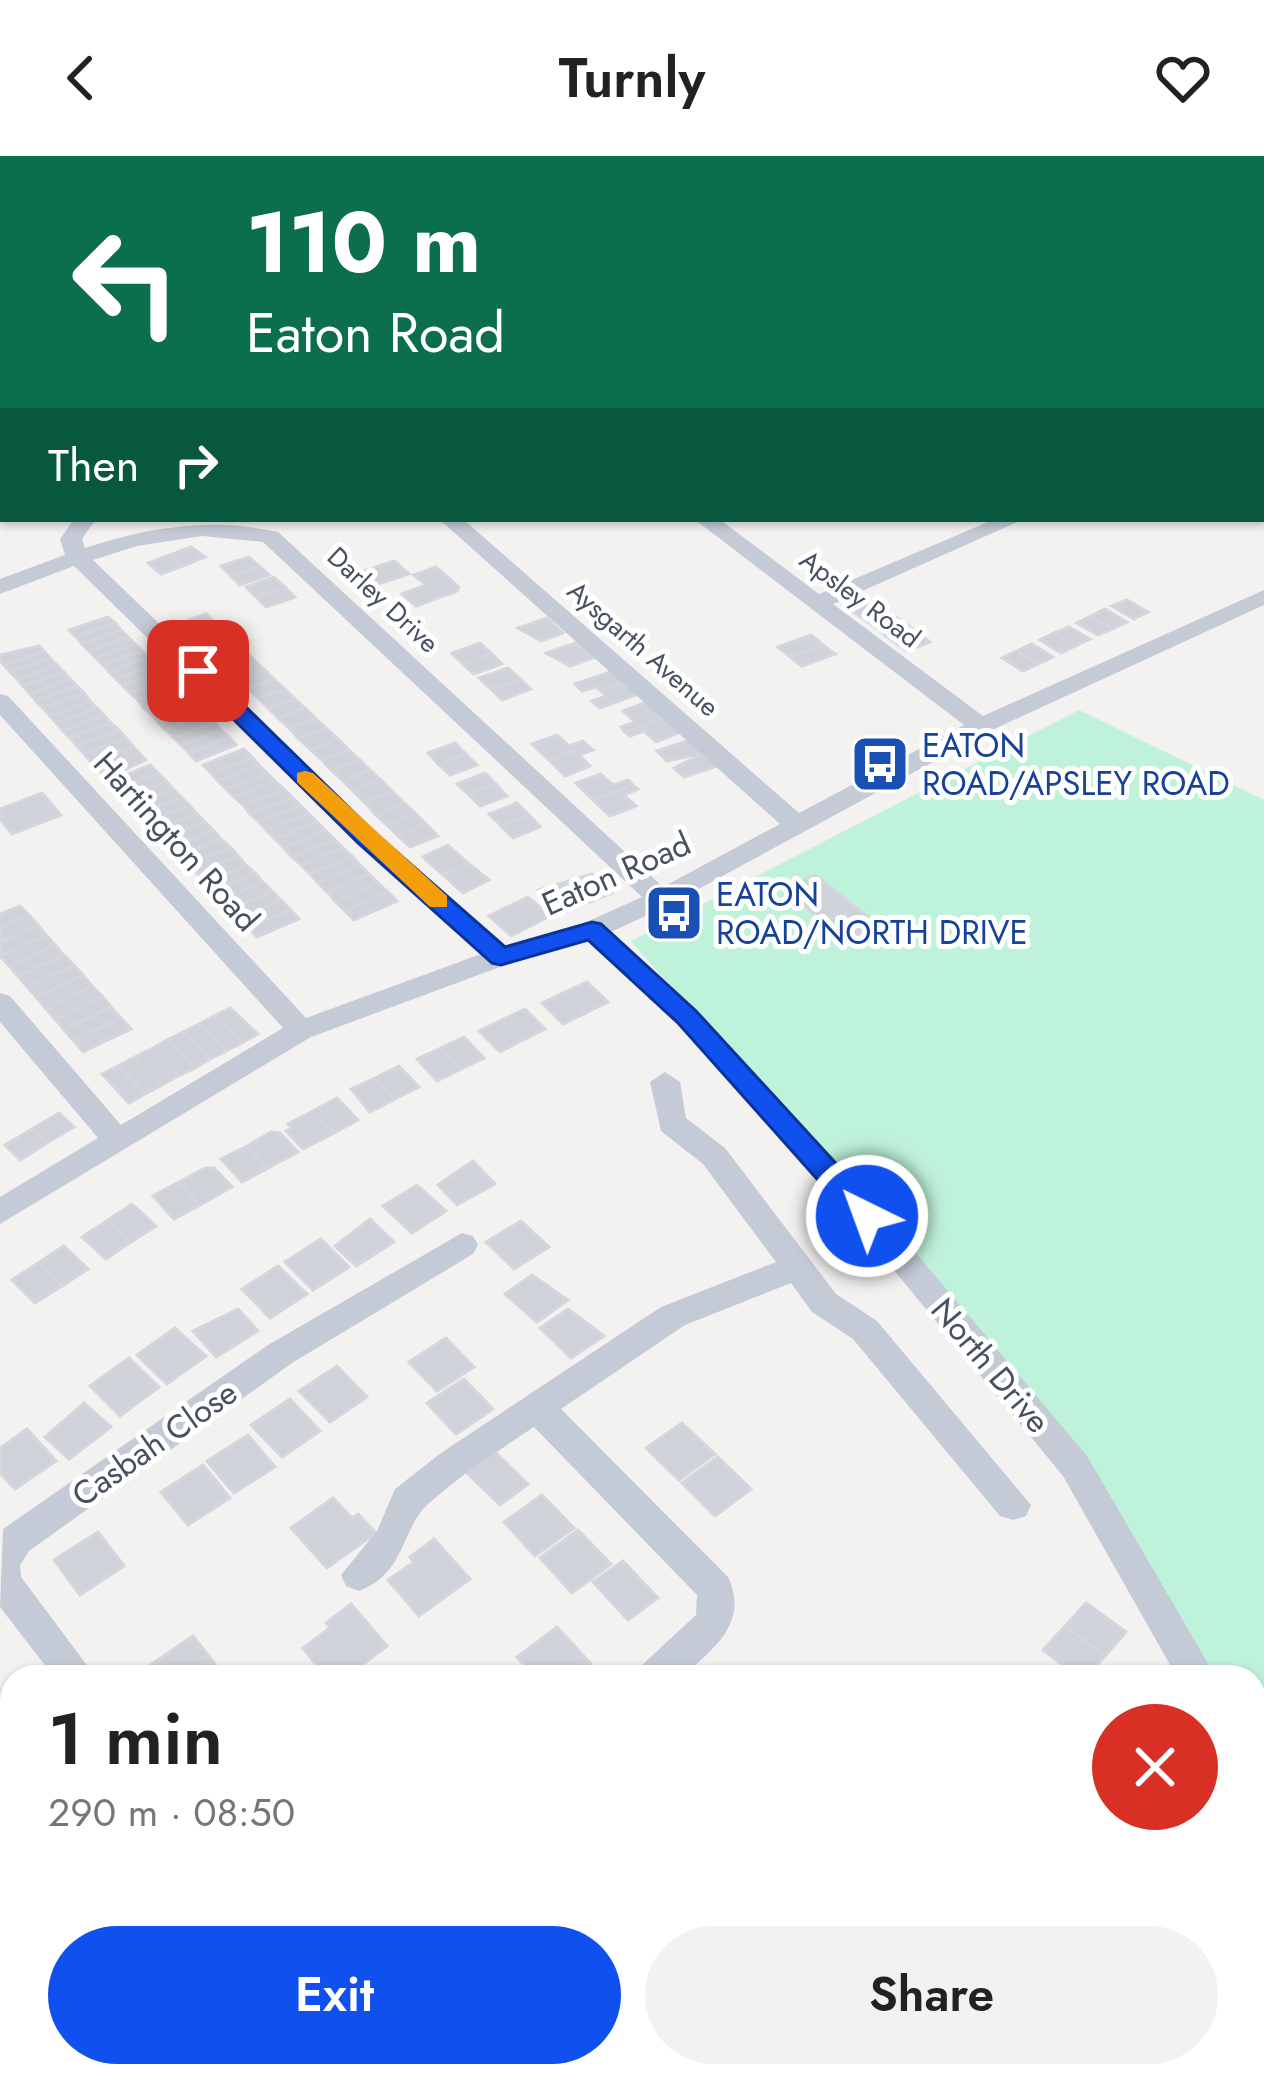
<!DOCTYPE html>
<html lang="en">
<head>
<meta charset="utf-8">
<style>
	:root { --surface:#fff; --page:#f2f2f2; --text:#222; --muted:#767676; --accent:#1050ef }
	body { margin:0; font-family:Jost,sans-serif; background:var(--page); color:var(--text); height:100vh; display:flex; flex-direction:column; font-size:45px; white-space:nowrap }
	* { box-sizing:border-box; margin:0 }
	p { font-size:39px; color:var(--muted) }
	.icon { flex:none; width:66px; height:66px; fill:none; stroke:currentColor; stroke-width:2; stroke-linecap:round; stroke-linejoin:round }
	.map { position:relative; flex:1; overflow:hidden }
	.sheet { position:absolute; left:0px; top:1509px; width:1266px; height:423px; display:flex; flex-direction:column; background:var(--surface); border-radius:36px 36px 0 0; box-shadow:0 3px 9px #0004 }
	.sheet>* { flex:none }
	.hud { position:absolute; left:0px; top:0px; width:1266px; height:366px; box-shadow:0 3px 9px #0004; background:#0b6e4f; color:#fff; overflow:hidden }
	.pin { position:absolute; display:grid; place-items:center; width:102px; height:102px; color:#fff; margin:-51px; border-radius:24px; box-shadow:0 6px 18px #0006 }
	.me { position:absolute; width:132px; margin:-66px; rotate:318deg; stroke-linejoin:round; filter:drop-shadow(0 0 9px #0008) }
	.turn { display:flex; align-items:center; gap:42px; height:252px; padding:0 48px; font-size:54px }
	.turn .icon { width:156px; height:156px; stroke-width:2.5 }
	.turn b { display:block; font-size:84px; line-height:102px }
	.then { display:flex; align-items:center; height:114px; padding:0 48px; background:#0003; gap:24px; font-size:45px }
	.round { display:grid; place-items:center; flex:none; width:126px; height:126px; border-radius:63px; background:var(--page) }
	.overview { display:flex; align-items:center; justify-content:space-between; height:204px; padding:0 48px }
	h1 { font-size:72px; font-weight:600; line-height:90px }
	.primary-button { display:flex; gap:24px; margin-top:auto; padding:24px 48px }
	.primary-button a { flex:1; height:138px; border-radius:72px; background:var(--accent); color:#fff; font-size:48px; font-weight:600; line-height:138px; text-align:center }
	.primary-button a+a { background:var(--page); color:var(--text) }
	header { display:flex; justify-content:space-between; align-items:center; height:156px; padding:0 48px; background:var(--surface); font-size:54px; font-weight:600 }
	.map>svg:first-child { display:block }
	.green { fill:#bff2da }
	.building { fill:#d0d2d9; stroke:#d5d6dd; stroke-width:3 }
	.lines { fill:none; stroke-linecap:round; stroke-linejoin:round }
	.street { fill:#c4cbd6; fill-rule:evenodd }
	.secondary { fill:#c3cbdb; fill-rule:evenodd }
	.route { fill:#1050ef; stroke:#0a349b; stroke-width:3 }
	.slow { fill:#f59e0b }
	.labels { text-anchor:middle; stroke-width:10; stroke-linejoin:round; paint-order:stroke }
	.far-street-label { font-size:27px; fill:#485160; stroke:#fff }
	.transit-label { font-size:33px; fill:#164399; stroke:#fff; text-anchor:start }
	.street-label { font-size:33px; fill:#485160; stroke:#fff }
</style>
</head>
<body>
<header><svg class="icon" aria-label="back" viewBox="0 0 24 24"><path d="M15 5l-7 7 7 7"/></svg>Turnly<svg class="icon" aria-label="heart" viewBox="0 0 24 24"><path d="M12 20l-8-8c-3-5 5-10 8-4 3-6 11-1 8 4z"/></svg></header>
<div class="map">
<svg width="1264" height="1930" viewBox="0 0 1264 1930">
	<rect width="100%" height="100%" fill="#f4f2f1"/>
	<path class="green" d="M1079,554L1264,644V1594L1254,1579V1521H1217L1073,1294L631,785Z
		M1264,1768V1930H1146L1154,1920H1254V1782Z"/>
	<path class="building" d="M191,391L205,401L183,410L170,399Z
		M170,399L183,410L161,418L148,407Z
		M249,401L259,410L231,420L221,410Z
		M394,405L409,418L378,428L364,415Z
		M259,410L269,419L240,429L231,420Z
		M436,411L459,431L457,435L416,450L402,438L426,429L414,419Z
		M274,421L285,431L256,441L246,431Z
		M285,431L295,441L266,451L256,441Z
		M1127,444L1148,456L1134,463L1112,450Z
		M875,446L887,455L865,464L852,455Z
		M1105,453L1127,466L1112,473L1091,460Z
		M887,455L900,464L878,473L865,464Z
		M206,458L216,468L191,477L181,467Z
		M1091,460L1112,473L1098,479L1077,467Z
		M108,461L115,467L76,481L69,474Z
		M547,462L563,477L541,485L518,472Z
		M115,467L121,474L82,488L76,481Z
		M904,467L917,476L894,486L881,476Z
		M1069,471L1090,483L1075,490L1054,477Z
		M121,474L128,481L89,495L82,488Z
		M225,476L234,485L209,495L199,485Z
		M917,476L930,486L907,495L894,486Z
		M1054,477L1075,490L1061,497L1040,484Z
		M811,479L823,489L790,501L778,491Z
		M128,481L135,488L96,502L89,495Z
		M234,485L245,495L219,504L209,495Z
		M480,487L491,497L463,508L452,497Z
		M576,487L593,502L570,510L546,497Z
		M135,488L142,495L103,509L96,502Z
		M1032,488L1053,501L1038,508L1017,495Z
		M823,489L835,498L802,510L790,501Z
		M39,490L44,495L4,509L0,505V499Z
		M44,495L50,502L10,516L4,509Z
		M142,495L148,501L109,516L103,509Z
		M245,495L255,505L229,514L219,504Z
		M1017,495L1038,508L1023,515L1002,502Z
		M491,497L502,508L474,518L463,508Z
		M148,501L155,508L116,523L109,516Z
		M50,502L57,509L17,523L10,516Z
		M255,505L265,514L238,524L229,514Z
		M155,508L163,515L123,530L116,523Z
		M57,509L64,516L23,530L17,523Z
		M508,512L520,523L491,533L479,522Z
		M265,514L274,523L248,533L238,524Z
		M163,515L170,522L130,537L123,530Z
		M613,515L626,527L601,535L596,531L582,535L575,528Z
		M64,516L70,523L30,538L23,530Z
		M170,522L177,530L138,544L130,537Z
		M70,523L77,530L36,545L30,538Z
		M274,523L285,533L259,543L248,533Z
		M520,523L531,533L502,544L491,533Z
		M626,527L638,538L600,552L592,545L606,540L601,535Z
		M77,530L84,537L43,552L36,545Z
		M177,530L184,537L144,552L138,544Z
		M285,533L295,543L269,553L259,543Z
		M84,537L90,545L50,560L43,552Z
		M184,537L191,544L152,559L144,552Z
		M295,543L305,552L278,562L269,553Z
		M191,544L199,551L159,567L152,559Z
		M90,545L97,552L56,567L50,560Z
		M647,546L664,562L625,576L621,571L635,566L623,555Z
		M199,551L206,559L166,574L159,567Z
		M97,552L104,559L63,575L56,567Z
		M305,552L315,562L289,572L278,562Z
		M104,559L111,567L70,582L63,575Z
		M206,559L214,566L174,582L166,574Z
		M315,562L326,572L299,583L289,572Z
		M664,562L680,576L656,586L644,575L630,580L625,576Z
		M214,566L221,574L181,589L174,582Z
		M111,567L119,574L77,590L70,582Z
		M326,572L338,583L311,594L299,583Z
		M119,574L126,582L84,598L77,590Z
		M221,574L229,581L189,597L181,589Z
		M557,579L569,590L583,585L588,590L549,604L532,588Z
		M229,581L236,589L196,605L189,597Z
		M126,582L133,590L91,606L84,598Z
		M338,583L349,594L322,604L311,594Z
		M690,584L704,597L667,605L657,595Z
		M455,587L466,598L439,609L428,597Z
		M133,590L140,598L99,614L91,606Z
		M588,590L593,594L579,599L590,610L565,620L549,604Z
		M244,593L252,601L211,617L203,609Z
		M349,594L360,604L332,615L322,604Z
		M704,597L717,610L684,621L674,612Z
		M140,598L146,604L106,622L99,614Z
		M466,598L477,609L450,619L439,609Z
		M252,601L259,609L218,625L211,617Z
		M360,604L370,614L343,625L332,615Z
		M150,609L158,617L119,633L111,625Z
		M259,609L267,617L226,633L218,625Z
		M370,614L381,624L353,635L343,625Z
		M158,617L166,625L126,641L119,633Z
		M267,617L275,625L234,641L226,633Z
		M485,617L496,628L469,639L457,628Z
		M601,618L613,629L628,624L633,629L593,644L576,627Z
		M381,624L392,635L365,647L353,635Z
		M166,625L173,633L134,649L126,641Z
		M275,625L284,633L243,649L234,641Z
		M496,628L507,640L480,650L469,639Z
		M633,629L638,633L624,639L636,650L610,660L593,644Z
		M173,633L181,641L141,657L134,649Z
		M284,633L292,641L250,658L243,649Z
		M392,635L404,647L376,659L365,647Z
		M42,637L61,659L12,678L0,663V653Z
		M181,641L189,649L149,666L141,657Z
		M292,641L300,649L259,666L250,658Z
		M404,647L415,657L387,669L376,659Z
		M517,647L529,659L501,670L489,658Z
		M189,649L197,658L157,674L149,666Z
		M300,649L308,657L267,675L259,666Z
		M308,657L317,666L275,683L267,675Z
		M415,657L426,668L398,680L387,669Z
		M197,658L205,666L165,682L157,674Z
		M529,659L540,671L513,682L501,670Z
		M205,666L213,674L173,691L165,682Z
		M317,666L325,674L284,692L275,683Z
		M426,668L438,680L410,691L398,680Z
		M213,674L221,683L181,700L173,691Z
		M325,674L334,683L292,701L284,692Z
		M221,683L230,691L189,708L181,700Z
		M334,683L343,692L301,709L292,701Z
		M448,689L468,707L443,719L423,701Z
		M230,691L238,700L197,717L189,708Z
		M343,692L352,700L310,718L301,709Z
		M238,700L246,709L206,726L197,717Z
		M352,700L360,709L318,727L310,718Z
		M468,707L489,724L463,737L443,719Z
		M246,709L255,717L214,735L206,726Z
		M360,709L369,718L327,736L318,727Z
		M255,717L263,726L223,744L214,735Z
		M369,718L378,727L336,746L327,736Z
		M592,718L612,737L561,758L539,734Z
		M815,719L877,768L846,784L784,734Z
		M263,726L272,735L231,753L223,744Z
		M378,727L388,736L345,755L336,746Z
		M272,735L281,744L240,762L231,753Z
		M388,736L397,745L354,764L345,755Z
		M528,741L550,760L511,780L489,760Z
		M281,744L290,753L249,772L240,762Z
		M20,750L29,759L0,772V758Z
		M290,753L299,763L257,781L249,772Z
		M29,759L38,769L0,786V772Z
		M38,769L46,779L0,800V786Z
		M46,779L55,789L9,810L0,800Z
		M55,789L64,799L18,820L9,810Z
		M64,799L74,809L27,831L18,820Z
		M74,809L83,819L36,841L27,831Z
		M83,819L92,830L45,852L36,841Z
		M587,826L608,846L586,857L565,836Z
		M92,830L102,840L55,863L45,852Z
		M565,836L586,857L563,868L542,847Z
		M102,840L111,851L64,874L55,863Z
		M111,851L121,862L73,884L64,874Z
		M230,852L258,878L242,887L214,860Z
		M525,853L545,873L523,884L502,864Z
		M214,860L242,887L226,895L199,868Z
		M121,862L131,873L83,896L73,884Z
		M502,864L523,884L500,896L479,875Z
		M199,868L226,895L210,903L183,876Z
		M183,876L210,903L195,912L167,884Z
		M464,881L484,902L461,913L441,892Z
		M167,884L195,912L178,920L151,893Z
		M441,892L461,913L437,925L417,903Z
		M151,893L178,920L162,929L135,901Z
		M135,901L162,929L145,938L118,910Z
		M118,910L145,938L129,947L102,918Z
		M399,910L419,931L395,943L375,922Z
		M375,922L395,943L370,956L351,933Z
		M337,942L358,964L334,977L313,955Z
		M313,955L334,977L303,993L286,975L292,972L288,968Z
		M59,957L74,971L47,987L32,973Z
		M32,973L47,987L20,1004L5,989Z
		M271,976L280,977L298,996L268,1012L247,990Z
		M247,990L268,1012L242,1026L221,1003Z
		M473,1005L495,1028L457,1049L438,1029Z
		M205,1012H214L232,1031L200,1049L179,1026Z
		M179,1026L200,1049L174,1063L153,1040Z
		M417,1029L446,1055L412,1077L383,1050Z
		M132,1048L156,1070L131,1086L108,1064Z
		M370,1063L394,1086L356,1110L335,1090Z
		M108,1064L131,1086L106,1103L82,1081Z
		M521,1065L549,1091L514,1113L486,1086Z
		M321,1083L349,1111L313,1134L285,1106Z
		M64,1090L88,1113L62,1130L38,1107Z
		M38,1107L62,1130L35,1147L12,1124Z
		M278,1110L307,1138L270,1162L242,1133Z
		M532,1119L568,1144L537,1166L505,1138Z
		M238,1153L258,1175L216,1201L193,1175Z
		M568,1153L604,1180L571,1202L540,1172Z
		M175,1172L206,1200L167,1228L137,1199Z
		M446,1182L474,1211L437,1235L409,1206Z
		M129,1202L159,1231L120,1260L90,1230Z
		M337,1210L367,1241L330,1266L299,1235Z
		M464,1223L493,1253L456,1278L427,1247Z
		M290,1243L320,1275L282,1301L251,1269Z
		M84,1247L111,1271L69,1303L45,1281Z
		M682,1267L715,1298L679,1324L646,1292Z
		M27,1273L56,1305L15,1333L0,1317V1292Z
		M248,1279L275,1311L234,1337L207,1305Z
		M494,1295L528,1328L500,1349L466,1316Z
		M718,1301L751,1333L715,1360L682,1327Z
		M203,1309L230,1342L188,1369L161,1336Z
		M542,1339L574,1372L535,1400L504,1366Z
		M333,1342L352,1362L358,1358L376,1377L327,1412L291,1372Z
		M578,1374L611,1408L572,1437L540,1402Z
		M98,1376L124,1410L80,1439L54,1404Z
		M434,1383L470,1423L419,1460L388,1424L414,1406L410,1401Z
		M623,1405L658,1442L628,1464L593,1426Z
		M1086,1447L1126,1476L1105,1500L1065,1470Z
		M351,1448L387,1490L346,1521H326L303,1492L330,1472L326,1467Z
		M1065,1470L1105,1500L1086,1521H1078L1043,1494Z
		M557,1471L591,1508L574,1521H535L517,1501Z
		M193,1480L222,1517L156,1521L149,1510Z
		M0,1646L12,1664V1691L0,1699Z
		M230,1920H283L290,1930H217Z
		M663,1920H712L723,1930H660L657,1927Z
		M945,1920H986L997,1930H937Z"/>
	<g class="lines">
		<path class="street" d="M502,0H535L537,3H504Z
			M800,0H821L823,3H802Z
			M1020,0H1043L1045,3H1022Z
			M1086,0H1106L1084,3Z
			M1186,0H1208L1210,3H1188Z
			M1263,19H1264V29H1263Z
			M3,53V64L0,65V54Z
			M1263,96H1264V107H1263Z
			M1263,196H1264V208H1263Z
			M0,303H3V315H0Z
			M1263,314H1264V326H1263Z
			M74,363H96L82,383L85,392C149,371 211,361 278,376L663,731L780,668L439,363H463L799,657L964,569L694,363H719L819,438L995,363H1024L833,448L983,560L1264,434V449L990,575L669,749L611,776L697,854L878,1052L1087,1300L1216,1521H1177L1063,1320L856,1068L677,868L587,785L511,807L311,881L0,1068V1041L98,982L0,866V837L10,840L121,969L283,872L0,559V538L8,540L306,862L481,798L358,688L74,410L0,438V423L65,399L60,383ZM202,380L263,386L642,741L582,768L506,790L376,676L93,404L137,390Z
			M665,916L680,926L686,962L725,992L836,1138L877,1165L1031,1349L1026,1360L1013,1364L1000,1360L853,1183L812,1156L791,1127L685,1169L561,1253L728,1421C750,1468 712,1493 682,1521H636L642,1509L696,1459L697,1439L534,1271C498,1295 460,1319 427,1349C401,1374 405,1418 359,1435L346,1430L341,1419L377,1375L395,1333L441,1297L661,1151L776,1106L703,1008L661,975L650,926Z
			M462,1077L473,1080L478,1089L473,1098L292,1207L29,1395L20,1409L21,1421L92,1516L90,1521H54L0,1451L3,1373L268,1189Z
			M12,1540V1579L0,1584V1545Z
			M1254,1600L1264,1604V1656L1254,1652Z
			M805,1920H853L849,1930H801Z"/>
		<path class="secondary" d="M382,0H408L380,3Z
			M3,237V256L0,257V238Z"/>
	</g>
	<path class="route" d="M198,509L205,511L375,677L505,791L592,766L601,768L696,855L877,1052L881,1060L877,1068H857L678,867L588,784L501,809L492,807L358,687L190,520V511Z"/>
	<path class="slow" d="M305,615L313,617L447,740V751H430L297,626V617Z"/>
	<defs>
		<symbol id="bus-square" viewBox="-11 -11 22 22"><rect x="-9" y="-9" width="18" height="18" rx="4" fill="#1a4fb4" stroke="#fff"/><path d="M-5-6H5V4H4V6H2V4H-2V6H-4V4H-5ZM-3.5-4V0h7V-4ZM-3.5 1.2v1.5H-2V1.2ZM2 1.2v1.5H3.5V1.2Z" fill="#fff"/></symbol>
	</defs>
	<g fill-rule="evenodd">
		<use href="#bus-square" x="847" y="575" width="66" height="66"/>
		<use href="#bus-square" x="641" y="724" width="66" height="66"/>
	</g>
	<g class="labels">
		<g class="far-street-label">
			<text transform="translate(860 443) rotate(37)" y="9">Apsley Road</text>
			<text transform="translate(383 444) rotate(43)" y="9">Darley Drive</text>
			<text transform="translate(643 493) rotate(41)" y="9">Aysgarth Avenue</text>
		</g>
		<g class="transit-label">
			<text x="922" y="601">EATON<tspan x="922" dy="38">ROAD/APSLEY ROAD</tspan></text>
			<text x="716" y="750">EATON<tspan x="716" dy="38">ROAD/NORTH DRIVE</tspan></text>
		</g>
		<g class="street-label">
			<text transform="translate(177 685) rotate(48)" y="12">Hartington Road</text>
			<text transform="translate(616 717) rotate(-24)" y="12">Eaton Road</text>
			<text transform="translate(991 1209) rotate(50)" y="12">North Drive</text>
			<text transform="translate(154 1287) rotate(-35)" y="12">Casbah Close</text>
		</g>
	</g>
</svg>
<div class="pin" style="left:198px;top:515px;background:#d93025"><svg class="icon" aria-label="arrive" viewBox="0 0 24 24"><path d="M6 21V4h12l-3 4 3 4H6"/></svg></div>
<svg class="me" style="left:867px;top:1060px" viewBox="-20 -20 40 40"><circle r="17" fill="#1050ef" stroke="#fff" stroke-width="3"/><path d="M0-11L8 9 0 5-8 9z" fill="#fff"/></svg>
<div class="hud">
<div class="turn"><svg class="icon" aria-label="left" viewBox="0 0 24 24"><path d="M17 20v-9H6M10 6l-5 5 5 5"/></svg><div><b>110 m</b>Eaton Road</div></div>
<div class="then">Then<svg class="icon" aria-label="right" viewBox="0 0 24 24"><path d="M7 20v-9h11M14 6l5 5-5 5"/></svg></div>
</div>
<section class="sheet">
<div class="overview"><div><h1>1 min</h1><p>290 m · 08:50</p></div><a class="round" style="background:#d93025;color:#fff"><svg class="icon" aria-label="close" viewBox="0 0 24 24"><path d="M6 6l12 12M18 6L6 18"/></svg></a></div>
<div class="primary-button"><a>Exit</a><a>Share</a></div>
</section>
</div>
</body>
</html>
